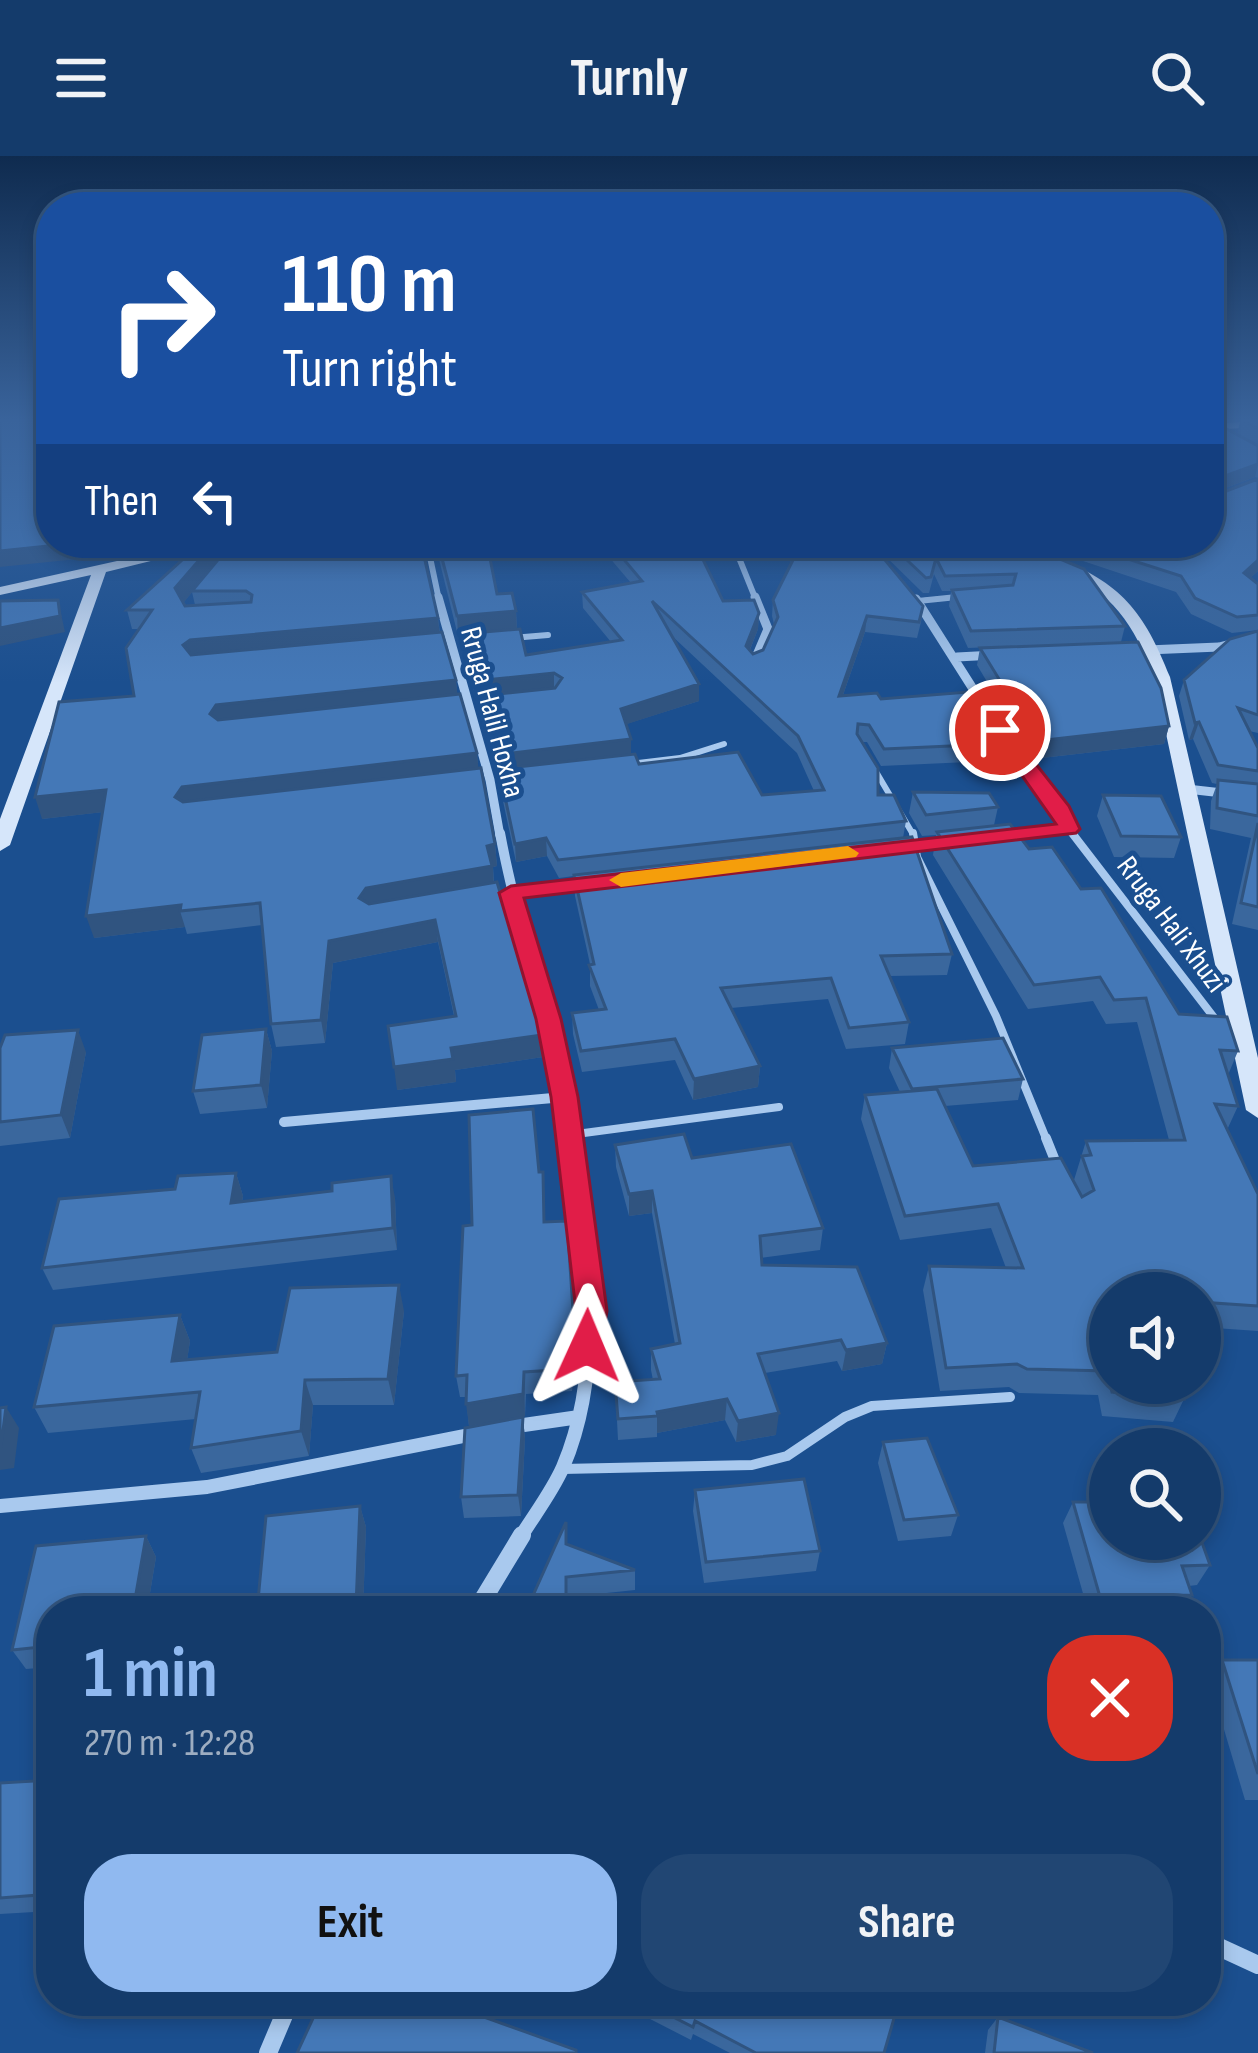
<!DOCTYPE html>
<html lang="en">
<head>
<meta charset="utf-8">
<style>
	:root { --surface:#143b6b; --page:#214673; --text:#f1f3f6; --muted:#9dadc1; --line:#33557e; --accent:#90b9f0 }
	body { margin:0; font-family:"Sofia Sans Condensed",sans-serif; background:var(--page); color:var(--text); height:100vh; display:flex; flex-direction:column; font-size:45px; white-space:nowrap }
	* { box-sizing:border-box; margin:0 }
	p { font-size:39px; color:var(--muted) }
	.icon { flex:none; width:66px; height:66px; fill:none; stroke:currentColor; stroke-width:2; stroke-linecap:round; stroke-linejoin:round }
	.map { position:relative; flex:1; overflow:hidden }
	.sheet { position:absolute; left:36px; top:1440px; width:1185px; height:420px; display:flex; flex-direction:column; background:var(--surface); border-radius:48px; box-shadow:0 6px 18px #0003,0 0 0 3px var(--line) }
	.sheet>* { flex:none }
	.banner { position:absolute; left:36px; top:36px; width:1188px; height:366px; border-radius:48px; box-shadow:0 6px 18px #0003,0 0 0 3px var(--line); background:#1a4fa0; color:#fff; overflow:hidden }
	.buttons { position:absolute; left:1089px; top:1116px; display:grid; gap:24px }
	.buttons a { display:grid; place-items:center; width:132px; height:132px; border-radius:50%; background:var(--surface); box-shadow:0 6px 18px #0003,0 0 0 3px var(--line); font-size:60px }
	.pin { position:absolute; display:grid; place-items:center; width:102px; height:102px; color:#fff; margin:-51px; border:6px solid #fff; border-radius:50%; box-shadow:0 3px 12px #0007 }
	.me { position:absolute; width:132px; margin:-66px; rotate:1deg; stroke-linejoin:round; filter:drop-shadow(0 0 9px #0008) }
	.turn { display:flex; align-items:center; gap:42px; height:252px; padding:0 48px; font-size:54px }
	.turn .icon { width:156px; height:156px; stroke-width:2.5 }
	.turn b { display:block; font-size:84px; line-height:102px }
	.then { display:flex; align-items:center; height:114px; padding:0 48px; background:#0003; gap:24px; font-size:45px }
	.round { display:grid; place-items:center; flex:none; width:126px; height:126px; border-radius:48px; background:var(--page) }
	.headline { display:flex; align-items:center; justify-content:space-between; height:204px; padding:0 48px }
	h1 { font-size:72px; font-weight:700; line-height:90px; color:var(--accent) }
	.action { display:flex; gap:24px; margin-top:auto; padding:24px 48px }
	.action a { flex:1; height:138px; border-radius:48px; background:var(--accent); color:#111; font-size:48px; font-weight:700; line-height:138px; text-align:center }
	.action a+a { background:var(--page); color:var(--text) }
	header { display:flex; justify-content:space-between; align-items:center; height:156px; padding:0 48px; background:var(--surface); font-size:54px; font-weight:700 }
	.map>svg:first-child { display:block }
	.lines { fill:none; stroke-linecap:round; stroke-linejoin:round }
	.lane-far3 { stroke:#a9c9ee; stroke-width:4.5 }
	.lane-far2 { stroke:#a9c9ee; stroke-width:6 }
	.lane-far1 { stroke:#a9c9ee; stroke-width:8 }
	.lane { stroke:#a9c9ee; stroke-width:10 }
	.street-far4 { stroke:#a9c9ee; stroke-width:6 }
	.street-far3 { stroke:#a9c9ee; stroke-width:9 }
	.street-far2 { stroke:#a9c9ee; stroke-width:10 }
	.street-far1 { stroke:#a9c9ee; stroke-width:14 }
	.street { stroke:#a9c9ee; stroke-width:18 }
	.secondary { fill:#d6e6fa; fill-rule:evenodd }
	.wall { fill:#3a679d; fill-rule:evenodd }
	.shaded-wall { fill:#305480 }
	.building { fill:#4478b7; stroke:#305480; stroke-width:3 }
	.route { fill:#e11d48; stroke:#92132f; stroke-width:3 }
	.slow { fill:#f59e0b }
	.labels { text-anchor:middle; stroke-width:10; stroke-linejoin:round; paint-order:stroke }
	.far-street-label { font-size:30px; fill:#fff; stroke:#1b4f8f }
</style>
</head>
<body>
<header><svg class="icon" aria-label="menu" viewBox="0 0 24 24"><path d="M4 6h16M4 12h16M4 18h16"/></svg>Turnly<svg class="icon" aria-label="search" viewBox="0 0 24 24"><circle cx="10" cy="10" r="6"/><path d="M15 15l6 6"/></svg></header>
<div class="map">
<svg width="1258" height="1897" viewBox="0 0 1258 1897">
	<rect width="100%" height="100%" fill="#1b4f8f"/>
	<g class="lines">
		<path class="lane-far3" d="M925,444L961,441"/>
		<path class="lane-far2" d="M918,445L957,441
			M512,482L548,479
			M630,608L680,602L724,588
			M872,609L914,680
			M1069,673L1074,680"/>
		<path class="lane-far1" d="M913,677L917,701L996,860L1047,985
			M1072,677L1219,868
			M569,979L779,951"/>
		<path class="lane" d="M1046,982L1058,1012
			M562,1313L752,1309L787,1300L845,1261L872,1250L1010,1241"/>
		<path class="street-far4" d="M427,387L439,444
			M733,387L756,444
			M131,406L138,387"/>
		<path class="street-far3" d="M438,441L490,624L500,680
			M916,443L982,547
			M1147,494L1219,491L1258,481
			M957,501L995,499
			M754,506L768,473L755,441
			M1007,584L1061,655L1069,673L1007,679
			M1187,633L1258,641"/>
		<path class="street-far2" d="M500,677C519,781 556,880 570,985
			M1007,679L1031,677
			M899,691L951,685
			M511,737L587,728
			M284,966L564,941"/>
		<path class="street-far1" d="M510,1271L579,1261
			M0,1350L207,1331L479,1277
			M520,1382C534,1359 552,1336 563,1311C608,1205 584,1091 569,982"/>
		<path class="street" d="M476,1455L522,1379
			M1206,1785L1258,1809
			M268,1897L290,1845"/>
		<path class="secondary" d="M1258,265V271L1209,274V268Z
			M198,387H224L106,416L10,689L0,695V663L91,419L0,439V431Z
			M999,387C1020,387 1035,394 1055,401C1121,427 1144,455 1170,521L1258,902V962L1246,954L1154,521C1134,469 1112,435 1059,413C1039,404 1016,399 999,387Z"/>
	</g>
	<path class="wall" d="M1209,262H1258V288L1237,277L1241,263L1252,262L1211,265L1258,290V322L1255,321L1212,337L1216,339L1258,323V415L1250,422L1258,428V474L1232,477L1191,458L1176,436L1029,387H1209Z
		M201,387H224L225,395L438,462L440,477L456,524L457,539L477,597L478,612L495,688L497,710L493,711L494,726L542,879L543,901L455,914L456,926L397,934L454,860L438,786L333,807L325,887L276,891L271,868L262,769L187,778L185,771L94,782L103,656L42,663L134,540L138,473H132L127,454ZM192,436L195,449L185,450L183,447Z
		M435,387H527L488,393L497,438L516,455L517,473L526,499L611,486L583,452L582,436L631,427L597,387H695L723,445L759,457L758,473L750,494L753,498L763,494L774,468L772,460L773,444L791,406L773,387H871L923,450L921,466L917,482L865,476L843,539L881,543L1016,587L1012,604L881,610L867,586H862L878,639L906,665L903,682L952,798L947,819L890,820L909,866L905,888L846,893L828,843L731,852L760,910L758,931L693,944L675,904L582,916L573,878L572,857L599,854L590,830V808L575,740L574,720L559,722L547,700L516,706L500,631L499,616H497L480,557L479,542H476L463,494L461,479L458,480ZM671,479L797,597L814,635L762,639L639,608L631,598L626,568L699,545V528Z
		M872,387H1022L1125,470L1121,486L968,492L949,450L951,435H942L934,418L929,437H923Z
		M1258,475V577L1249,575L1258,592V774L1232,768L1251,682L1210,673L1211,645L1217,628L1212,627L1193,583L1189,584L1179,540L1184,524Z
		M980,492L1169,570L1164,588L1033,603L977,509Z
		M913,636L998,651L994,669L1081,733L1179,858L1238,895L1228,919L1238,950L1227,974L1258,1038V1175L1200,1171V1137H1110L1184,1243L1173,1266L1102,1260L1098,1239L1019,1237L1009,1231L940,1235L923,1134L929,1110L1006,1112L991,1072L900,1084L861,963L865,939L900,936L889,912L892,892L1023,923L1018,944L945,950L973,1010L1074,1024L1086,985L1169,984L1137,866L1106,868L1093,845L1028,853L933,699L936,679L922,680L909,657Z
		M1103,639L1181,681L1174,702L1114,701L1097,660Z
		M266,873L272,895L267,952L200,958L193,935Z
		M0,892L86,896L70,982L0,990Z
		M615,989L692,1002L823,1072L820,1094L761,1102L762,1109L887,1187L882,1208L842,1215L837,1205L765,1217L776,1279L736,1286L725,1264L657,1277V1281L618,1284L615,1226L653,1224L651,1214V1193L675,1188L652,1057L629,1060L616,1011Z
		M236,1017L243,1040L242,1046L332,1035L395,1042L397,1094L53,1134L42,1112L175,1033Z
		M545,1066L576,1206L572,1235L526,1238L525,1260L469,1270L466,1241H460L456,1220L472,1069Z
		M404,1155L394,1249H313L309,1300L201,1317L191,1292L196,1263L48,1277L34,1251L180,1159L190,1185L187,1204L277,1196Z
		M523,1261L525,1283L521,1360L464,1362L461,1341Z
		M883,1286L958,1359L951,1380L898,1385L878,1307Z
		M695,1334L820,1395L816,1415L704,1427L693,1355Z
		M1073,1346L1210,1409L1197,1429L1189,1430L1192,1439L1182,1455H1088L1063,1367Z
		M360,1350L366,1371L363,1455H257Z
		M146,1380L156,1401L147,1455H51V1511L26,1513L12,1494L36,1390Z
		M568,1389L635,1414V1434L578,1440L526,1455Z
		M1222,1504H1258V1644H1245L1209,1523Z
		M51,1624V1755L0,1758V1627Z
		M615,1845H899L884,1897H730L693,1878L691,1884Z
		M998,1861L1093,1897H985L988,1874Z"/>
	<path class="shaded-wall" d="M1258,308L1255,321L1209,338L1211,325Z
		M77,387H117L116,399L0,411V395Z
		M214,387H224L225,396L180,451L175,432Z
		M485,387H527L486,393Z
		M1258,404V415L1239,432L1244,417Z
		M58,444L65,476L0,490V472Z
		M516,455L517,474L458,480L457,460Z
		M759,457L758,473L745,506L746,490Z
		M867,460L865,476L837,556L839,540Z
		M438,462L440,481L188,509L183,489L190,484Z
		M554,517V534L476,542L475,525Z
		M456,524L458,544L221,570L210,558L216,549Z
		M699,528V545L621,570V553Z
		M1199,566L1193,583L1189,584L1195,567Z
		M1169,570L1164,588L1033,603L1037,585Z
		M631,583V600L497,616L496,599Z
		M477,597L479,618L187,653L175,641L182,631Z
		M106,634L113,655L42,663L35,641Z
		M546,682L547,700L516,706L515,688Z
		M495,688L497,710L493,711L494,732L370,754L359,742L366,732Z
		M181,749L180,755L185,771L94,782L86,760Z
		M435,764L438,786L333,807L325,887L321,864L329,785Z
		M266,873L272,895L267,952L261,929Z
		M78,874L86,896L70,982L61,959Z
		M542,879L543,901L455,914L456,926L397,934L394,911L451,892Z
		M760,910L758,931L693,944L694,923Z
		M236,1017L243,1040L238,1069L231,1047Z
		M391,1020L395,1042L397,1094L393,1072Z
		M652,1035V1057L629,1060V1038Z
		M399,1129L404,1155L394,1249L388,1223Z
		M180,1159L190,1185L183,1231L172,1205Z
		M575,1184L576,1206L572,1235L571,1213Z
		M887,1187L882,1208L842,1215L846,1194Z
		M524,1216L525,1260L469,1270L466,1248Z
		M305,1224L313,1249L309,1300L301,1275Z
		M727,1243L725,1264L657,1277V1256Z
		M6,1251L19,1272L14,1312L0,1314V1290Z
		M779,1257L776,1279L736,1286L738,1265Z
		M523,1261L525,1283L521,1360L518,1339Z
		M360,1350L366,1371L363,1455H357Z
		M146,1380L156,1401L147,1455H133Z"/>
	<path class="building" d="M0,262H51V387H77L0,395Z
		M1209,262L1210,264L1258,290V308L1211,325L1209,327Z
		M1258,262V273L1241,263L1256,262Z
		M1258,323V404L1244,417L1258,428V459L1237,461L1195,442L1181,420L1078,387H1209V335L1216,339Z
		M201,387H214L175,432L185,450L251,446L252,439L246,435H192L232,387H421L438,462L190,484L183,489L191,499L442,476L456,524L216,549L210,558L218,564L460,538L477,597L182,631L175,641L183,646L481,612L495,688L487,690L492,710L366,732L359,742L369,748L497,726L542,879L451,892L453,903L394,911L388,870L456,860L435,764L329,785L321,864L271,868L260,747L180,755L181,749L86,760L106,634L35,641L59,546L134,540L126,492L152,454H127Z
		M438,387H487L497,438L512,437L516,455L457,460Z
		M610,387H695L723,445L754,444L759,457L746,490L753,498L763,494L778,461L773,444L797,396L789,387H871L923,450L919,466L867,460L839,540L877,537L881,543L981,535L1016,587L884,593L869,569L858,568L857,578L878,612V639H894L906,665L558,704L546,682L515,688L499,613L635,598L639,608L738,596L762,639L824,634L798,580L652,445L699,528L621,553L631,583L496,599L479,540L555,532L562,522L554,517L475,525L461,478L520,473L526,499L622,484L582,436L642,425Z
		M889,387H1022L1084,413L1125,470L971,475L952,434L1013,429L1016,418L945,420L936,402L931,421L926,422Z
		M58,444L60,460L0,472V445Z
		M1258,475V559L1238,552L1258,592V615L1218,609L1199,566L1195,567L1184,524L1230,483Z
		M1138,486L1161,532L1169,570L1037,585L980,492Z
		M1218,624L1258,628V660L1217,652Z
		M913,636L989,637L998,651L926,659Z
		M1103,639L1161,640L1181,681L1121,680Z
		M1258,667V751L1241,747Z
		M1010,668L1029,693L1052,691L1081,733L1101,732L1179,858L1227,861L1238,895L1220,894L1238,950L1215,948L1258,1038V1150L1200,1146V1137H1110V1224L1108,1215L1027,1213L1017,1208L946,1212L929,1110L1023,1112L998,1048L905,1060L865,939L937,933L973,1010L1061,1002L1082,1041L1094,1034L1082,1000L1091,999L1086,985L1185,984L1146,842L1114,844L1100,821L1034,829L937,676Z
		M912,681L952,798L881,800L909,866L849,872L831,822L721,832L760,910L694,923L675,883L581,895L572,857L606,853L589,809L594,808L574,719Z
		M266,873L261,929L193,935L202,879Z
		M78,874L61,959L0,966V892L5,879Z
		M1003,882L1023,923L912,933L892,892Z
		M533,953L539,1016H543L544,1066L567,1065L575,1184L571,1213L524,1216L523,1238L466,1248L467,1219L456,1220L463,1070L472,1069L469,959Z
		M684,978L692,1002L791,988L823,1072L760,1080L762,1109L857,1111L887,1187L846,1194L841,1184L758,1198L779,1257L738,1265L727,1243L657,1256L658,1260L618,1263L615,1226L660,1223L651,1193L680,1187L652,1035L629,1038L615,989Z
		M236,1017L231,1047L332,1035V1027L391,1020L393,1072L42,1112L59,1043L175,1033L178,1020Z
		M399,1129L388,1223L305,1224L301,1275L191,1292L200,1236L34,1251L54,1170L180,1159L172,1205L277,1196L290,1132Z
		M1110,1227H1181L1184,1243L1112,1236Z
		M6,1251L1,1290H0V1252Z
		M523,1261L518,1339L461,1341L465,1272Z
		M927,1282L958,1359L904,1364L883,1286Z
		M804,1323L820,1395L706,1406L695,1334Z
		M1073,1346H1110V1383H1200V1381L1210,1409L1182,1410L1192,1439L1100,1441Z
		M360,1350L356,1451L319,1455H257L266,1360Z
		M566,1366V1388L635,1414L566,1421V1439L647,1446L644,1455H526Z
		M146,1380L133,1455H51V1490L12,1494L36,1390Z
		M1044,1440L1051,1455H977Z
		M1222,1504H1258V1618Z
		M51,1624V1738L0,1742V1627Z
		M321,1845H424L446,1855L448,1848L576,1894V1897H297Z
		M642,1845H899L884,1897H756L695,1865L693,1871Z
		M998,1861L1093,1897H994Z"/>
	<linearGradient id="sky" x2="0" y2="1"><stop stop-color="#0f2b4f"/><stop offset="0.5" stop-color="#39639b"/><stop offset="1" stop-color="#39639b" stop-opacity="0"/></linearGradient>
	<rect width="1258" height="527" fill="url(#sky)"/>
	<path class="route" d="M993,570H1006L1069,650L1080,673L1076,677L524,742L561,863L578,941L607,1155L599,1200L587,1203L576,1200L571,1190L576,1155L551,941L536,863L499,737L511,730L1056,668L990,574Z"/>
	<path class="slow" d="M848,690L859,697L856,701L621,731L609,724L621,717Z"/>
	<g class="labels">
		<g class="far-street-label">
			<text transform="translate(493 556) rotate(75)" y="10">Rruga Halil Hoxha</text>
			<text transform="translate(1172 768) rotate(53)" y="10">Rruga Hali Xhuzi</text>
		</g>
	</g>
</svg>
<div class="buttons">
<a><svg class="icon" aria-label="sound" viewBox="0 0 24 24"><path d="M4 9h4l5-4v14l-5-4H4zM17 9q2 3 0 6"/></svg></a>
<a><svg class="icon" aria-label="search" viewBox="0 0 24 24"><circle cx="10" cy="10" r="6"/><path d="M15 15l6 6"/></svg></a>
</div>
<div class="pin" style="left:1000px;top:574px;background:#d93025"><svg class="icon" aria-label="arrive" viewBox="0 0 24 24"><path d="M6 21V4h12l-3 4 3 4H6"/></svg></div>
<svg class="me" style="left:587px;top:1190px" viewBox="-20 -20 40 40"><path d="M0-17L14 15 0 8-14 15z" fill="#e11d48" stroke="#fff" stroke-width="4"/></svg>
<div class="banner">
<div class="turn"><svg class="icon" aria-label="right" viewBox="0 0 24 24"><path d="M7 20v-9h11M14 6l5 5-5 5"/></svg><div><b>110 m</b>Turn right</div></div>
<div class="then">Then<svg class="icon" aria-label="left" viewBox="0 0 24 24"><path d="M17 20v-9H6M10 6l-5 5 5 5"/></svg></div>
</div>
<section class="sheet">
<div class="headline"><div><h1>1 min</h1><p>270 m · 12:28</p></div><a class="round" style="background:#d93025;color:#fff"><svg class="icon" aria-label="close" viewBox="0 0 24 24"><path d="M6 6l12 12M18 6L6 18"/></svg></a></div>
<div class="action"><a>Exit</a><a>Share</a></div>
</section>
</div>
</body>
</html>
